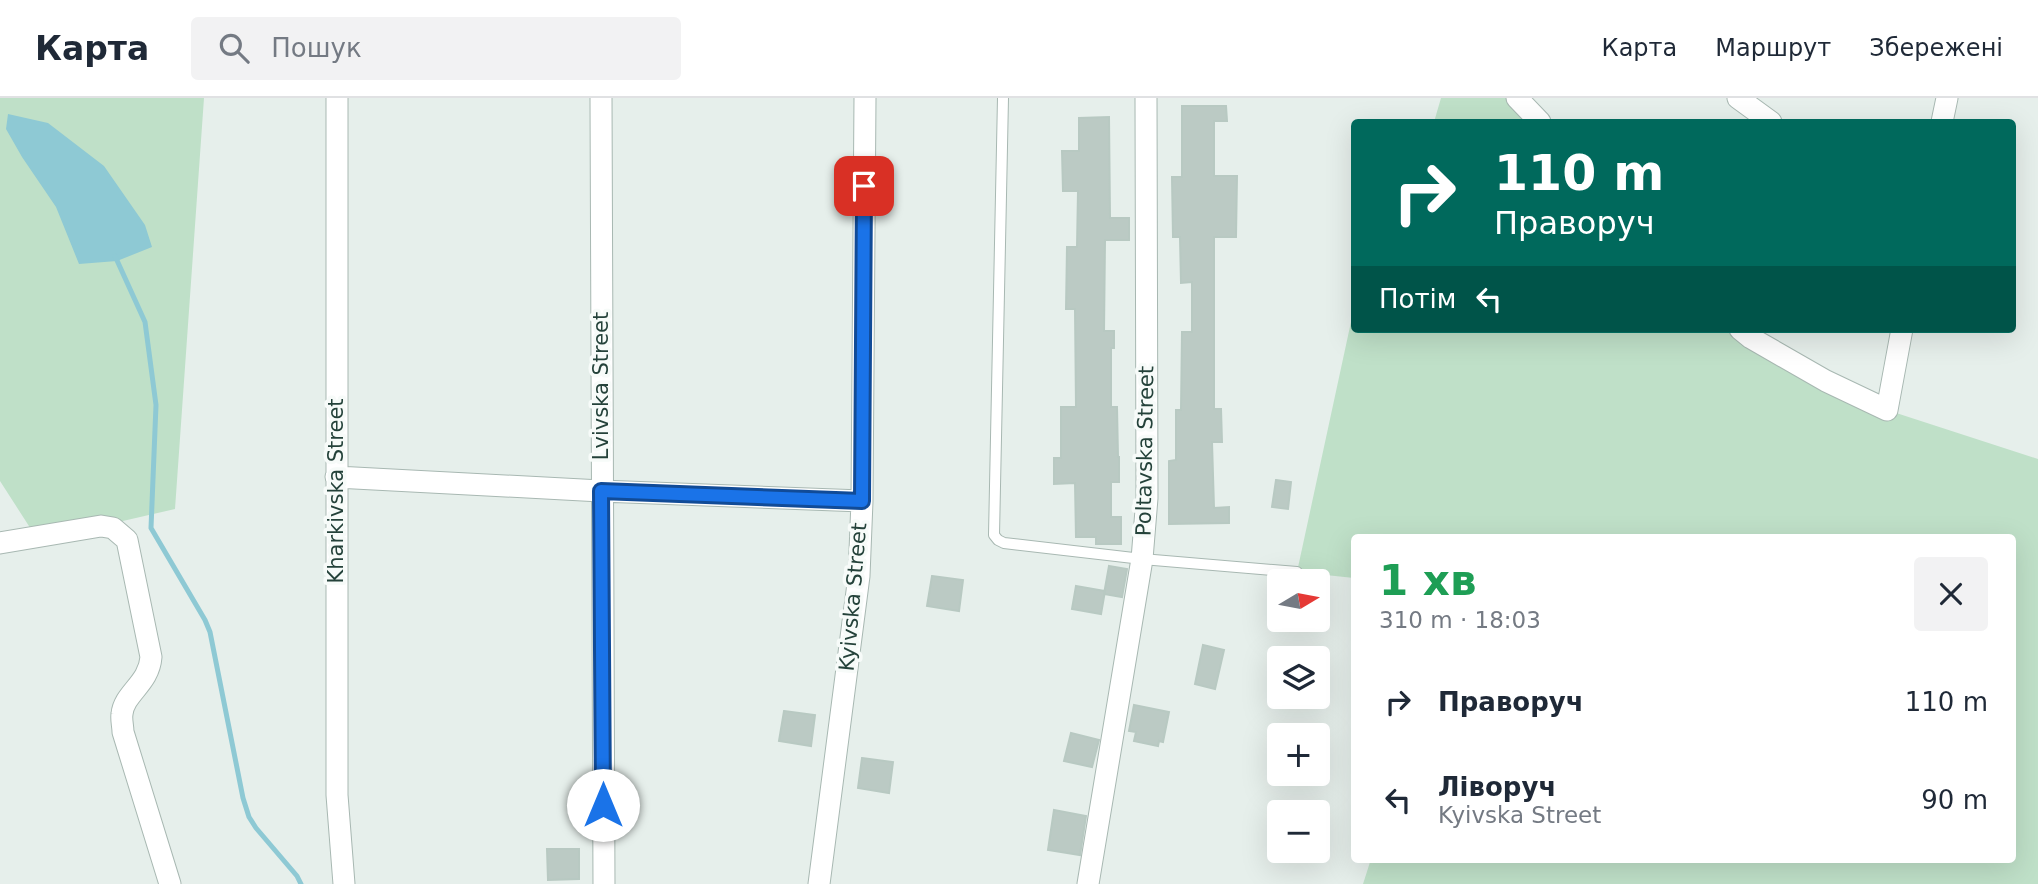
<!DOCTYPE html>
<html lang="uk">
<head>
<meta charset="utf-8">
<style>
	:root { --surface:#fff; --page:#f2f2f3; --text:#1f2937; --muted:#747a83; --line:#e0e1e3 }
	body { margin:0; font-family:"DejaVu Sans",sans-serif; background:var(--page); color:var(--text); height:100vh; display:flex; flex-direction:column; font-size:26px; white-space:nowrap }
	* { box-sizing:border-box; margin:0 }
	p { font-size:23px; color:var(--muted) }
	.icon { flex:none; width:38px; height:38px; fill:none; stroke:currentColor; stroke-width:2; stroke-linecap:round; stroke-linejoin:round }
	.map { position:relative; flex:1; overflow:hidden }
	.sheet { position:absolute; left:1351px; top:436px; width:665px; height:329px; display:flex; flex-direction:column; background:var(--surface); border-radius:7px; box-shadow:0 7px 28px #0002 }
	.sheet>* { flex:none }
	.hud { position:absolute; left:1351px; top:21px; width:665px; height:214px; border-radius:7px; box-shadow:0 7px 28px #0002; background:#00695c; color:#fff; overflow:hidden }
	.needle { width:46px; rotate:80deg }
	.fabs { position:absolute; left:1267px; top:471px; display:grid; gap:14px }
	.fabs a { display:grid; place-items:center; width:63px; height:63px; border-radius:7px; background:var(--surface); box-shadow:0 7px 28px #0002; font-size:35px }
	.pin { position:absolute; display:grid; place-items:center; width:60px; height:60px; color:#fff; margin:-30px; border-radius:14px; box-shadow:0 4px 10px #0006 }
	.me { position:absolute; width:77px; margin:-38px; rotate:0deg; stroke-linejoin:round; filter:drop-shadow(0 0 5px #0008) }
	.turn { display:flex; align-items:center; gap:24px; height:147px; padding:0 28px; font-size:32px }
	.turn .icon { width:91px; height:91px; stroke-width:2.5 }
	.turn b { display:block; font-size:49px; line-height:60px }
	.then { display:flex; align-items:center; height:66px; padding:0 28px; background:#0003; gap:14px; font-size:26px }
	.round { display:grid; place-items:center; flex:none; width:74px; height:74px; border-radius:7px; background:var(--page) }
	.overview { display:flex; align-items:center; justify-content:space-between; height:119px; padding:0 28px }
	h1 { font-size:42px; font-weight:700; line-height:52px; color:#1e9e55 }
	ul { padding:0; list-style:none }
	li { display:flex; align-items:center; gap:21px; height:98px; padding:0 28px }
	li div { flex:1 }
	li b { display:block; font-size:26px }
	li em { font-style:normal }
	header { display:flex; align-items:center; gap:42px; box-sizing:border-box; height:98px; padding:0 35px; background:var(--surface); border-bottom:2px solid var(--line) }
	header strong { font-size:33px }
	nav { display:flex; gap:38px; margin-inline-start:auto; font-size:24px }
	.search { width:490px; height:63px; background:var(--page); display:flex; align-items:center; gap:18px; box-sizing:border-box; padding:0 24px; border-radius:7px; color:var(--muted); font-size:26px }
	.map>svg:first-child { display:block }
	.green { fill:#bfe0c8 }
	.water { fill:#8ec9d4 }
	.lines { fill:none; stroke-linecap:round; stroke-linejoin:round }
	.stream { stroke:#8ec9d4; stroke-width:5 }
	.building { fill:#bbcac4; stroke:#b8c9c2; stroke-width:2 }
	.service-casing { stroke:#a8b8b2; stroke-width:12 }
	.minor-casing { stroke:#a8b8b2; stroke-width:23 }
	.service { stroke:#fff; stroke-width:10 }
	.minor { stroke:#fff; stroke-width:21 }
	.route-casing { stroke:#114b97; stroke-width:18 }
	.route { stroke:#1a73e8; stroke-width:12 }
	.labels { text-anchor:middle; stroke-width:7; stroke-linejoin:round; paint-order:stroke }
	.street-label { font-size:21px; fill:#24423a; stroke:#f7fbf9 }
</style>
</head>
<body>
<header>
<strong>Карта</strong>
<div class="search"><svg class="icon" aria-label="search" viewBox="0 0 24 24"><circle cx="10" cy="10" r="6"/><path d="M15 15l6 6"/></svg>Пошук</div>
<nav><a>Карта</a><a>Маршрут</a><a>Збережені</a></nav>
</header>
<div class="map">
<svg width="2038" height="786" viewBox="0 0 2038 786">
	<rect width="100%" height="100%" fill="#e6efeb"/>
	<path class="green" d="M0,0H204L175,411L101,428L36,439L0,383Z
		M1441,0H1517L1540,24H1434Z
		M1354,210V231H1740L1887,312L2038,361V786H1363L1371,761H2012V439H1354V480L1297,474Z"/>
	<path class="water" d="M8,16L48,25L104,68L145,127L152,149L117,163L79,166L56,109L22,59L6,31Z"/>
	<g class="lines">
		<path class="stream" d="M115,158L145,224L156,307L151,430L205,522L210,534L243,700L249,719L256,730L297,778L301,786"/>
	</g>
	<path class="building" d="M1182,8H1226L1227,23H1214V78H1237L1236,139H1214V311H1221L1222,344H1212L1214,410L1229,409V425L1169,426V363L1176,362V312H1181L1182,234H1192V184L1181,185L1180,139H1173L1172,79H1182Z
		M1109,19L1110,120H1129V142H1105L1104,233H1114V250H1111V309H1117L1118,359H1119V384H1111V419H1121V446H1096V439H1076L1075,385L1054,386V360H1061V309H1076L1075,211H1066L1067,149H1077L1078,93H1063L1062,53H1079V20Z
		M1276,382L1291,384L1288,411L1272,409Z
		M1109,468L1127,471L1122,499L1104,496Z
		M932,478L963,482L959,513L927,508Z
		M1076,488L1105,493L1101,516L1072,511Z
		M1203,547L1224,552L1215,591L1195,586Z
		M1134,607L1169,614L1163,644L1159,643L1158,648L1134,643L1136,634L1129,633Z
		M784,613L815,617L811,648L779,643Z
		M1071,635L1099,642L1092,669L1064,663Z
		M862,660L893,664L889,695L858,690Z
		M1054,712L1086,718L1080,757L1048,752Z
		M547,751H579V781L548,782Z"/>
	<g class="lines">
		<defs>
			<path id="service" d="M1003,0L994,437L998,442L1004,445L1142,461L1297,474"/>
			<path id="minor" d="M337,0V697L344,786
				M601,0L604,786
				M1517,0L1540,24
				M1738,0L1771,24
				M1942,24L1947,0
				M1740,231L1751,240L1826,283L1887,312L1902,231
				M336,379L601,393L862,403
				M0,445L101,428L113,430L127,442L151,559C149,586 124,595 122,616C121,622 123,628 123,634L170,786
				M819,786L859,478L862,403L865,0
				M1088,786L1142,461L1147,400L1146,0"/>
		</defs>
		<use href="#service" class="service-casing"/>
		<use href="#minor" class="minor-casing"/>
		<use href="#service" class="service"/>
		<use href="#minor" class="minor"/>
	</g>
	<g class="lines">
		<defs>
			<path id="route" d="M603,707L601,393L862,403L864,88"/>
		</defs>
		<use href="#route" class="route-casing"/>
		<use href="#route" class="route"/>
	</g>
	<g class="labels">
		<g class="street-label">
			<text transform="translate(601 288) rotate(-90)" y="7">Lvivska Street</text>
			<text transform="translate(1145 353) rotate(-89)" y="7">Poltavska Street</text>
			<text transform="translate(336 393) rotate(-90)" y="7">Kharkivska Street</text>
			<text transform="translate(853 499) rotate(-85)" y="7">Kyivska Street</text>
		</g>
	</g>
</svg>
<div class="fabs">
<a><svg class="needle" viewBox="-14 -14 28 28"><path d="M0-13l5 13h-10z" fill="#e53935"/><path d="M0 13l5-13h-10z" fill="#747a83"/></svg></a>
<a><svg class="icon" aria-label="layers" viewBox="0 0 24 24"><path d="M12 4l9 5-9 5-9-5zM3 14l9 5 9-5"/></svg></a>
<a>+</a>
<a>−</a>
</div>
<div class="pin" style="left:864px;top:88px;background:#d93025"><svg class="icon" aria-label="arrive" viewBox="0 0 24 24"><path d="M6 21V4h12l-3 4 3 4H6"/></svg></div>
<svg class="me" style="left:603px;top:707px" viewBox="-20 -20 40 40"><circle r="19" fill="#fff"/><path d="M0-13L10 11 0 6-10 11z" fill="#1a73e8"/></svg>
<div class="hud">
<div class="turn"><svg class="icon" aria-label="right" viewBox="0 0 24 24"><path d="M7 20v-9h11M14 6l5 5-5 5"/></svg><div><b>110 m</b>Праворуч</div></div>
<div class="then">Потім<svg class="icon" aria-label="left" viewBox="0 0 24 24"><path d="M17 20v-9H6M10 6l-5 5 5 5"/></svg></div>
</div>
<section class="sheet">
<div class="overview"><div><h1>1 хв</h1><p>310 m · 18:03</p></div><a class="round"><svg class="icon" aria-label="close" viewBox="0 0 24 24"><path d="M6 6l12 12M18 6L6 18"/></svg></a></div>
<ul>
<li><svg class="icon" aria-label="right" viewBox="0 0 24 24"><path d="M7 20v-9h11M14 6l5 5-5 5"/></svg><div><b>Праворуч</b></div><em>110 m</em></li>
<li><svg class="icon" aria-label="left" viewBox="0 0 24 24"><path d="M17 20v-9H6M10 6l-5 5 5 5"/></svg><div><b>Ліворуч</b><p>Kyivska Street</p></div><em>90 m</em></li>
</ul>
</section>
</div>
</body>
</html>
